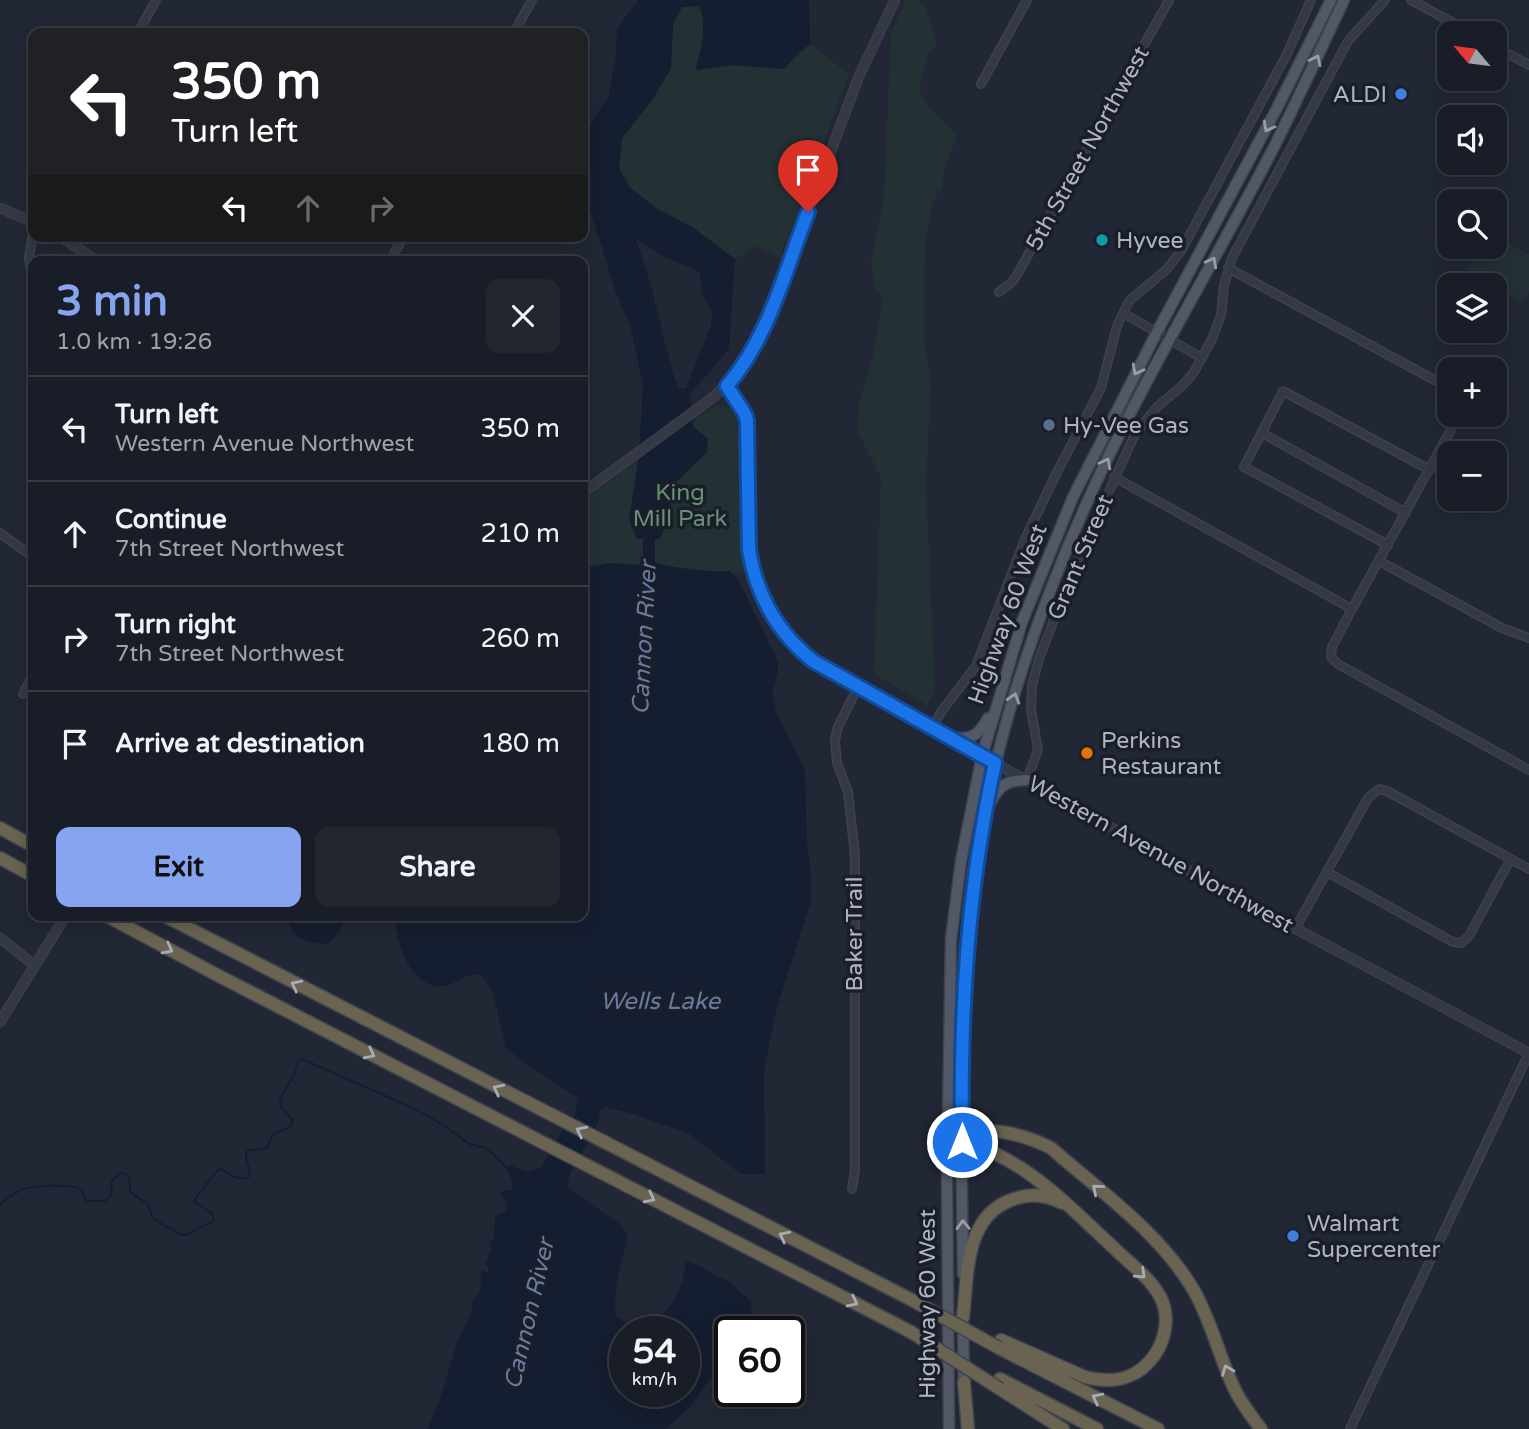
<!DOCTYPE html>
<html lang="en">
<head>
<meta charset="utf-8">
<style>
	:root { --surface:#191d27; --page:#22262f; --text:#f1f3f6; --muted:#9fa2a7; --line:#373b44; --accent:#86a4ef }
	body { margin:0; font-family:"Varela Round",sans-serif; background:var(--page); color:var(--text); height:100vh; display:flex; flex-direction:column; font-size:26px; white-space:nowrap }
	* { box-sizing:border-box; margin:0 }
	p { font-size:23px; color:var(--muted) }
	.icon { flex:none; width:38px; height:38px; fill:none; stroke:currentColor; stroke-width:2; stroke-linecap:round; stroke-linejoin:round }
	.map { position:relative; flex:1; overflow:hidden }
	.drawer { position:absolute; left:28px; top:256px; width:560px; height:665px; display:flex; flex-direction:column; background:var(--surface); border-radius:14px; box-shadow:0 4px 18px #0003,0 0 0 2px var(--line) }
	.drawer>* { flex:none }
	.guide { position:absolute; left:28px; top:28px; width:560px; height:214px; border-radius:14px; box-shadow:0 4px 18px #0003,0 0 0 2px var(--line); background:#202124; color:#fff; overflow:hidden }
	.needle { width:46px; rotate:299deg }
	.tools { position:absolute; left:1437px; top:21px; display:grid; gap:14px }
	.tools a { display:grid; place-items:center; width:70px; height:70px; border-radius:14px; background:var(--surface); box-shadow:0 4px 18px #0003,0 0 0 2px var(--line); font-size:35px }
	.speed { position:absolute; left:609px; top:1316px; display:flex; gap:14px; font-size:35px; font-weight:700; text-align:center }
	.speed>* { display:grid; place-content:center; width:91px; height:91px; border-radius:50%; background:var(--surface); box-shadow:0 4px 18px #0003,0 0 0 2px var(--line); line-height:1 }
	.speed small { font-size:18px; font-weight:400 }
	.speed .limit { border:4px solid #111; border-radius:10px; background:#fff; color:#111 }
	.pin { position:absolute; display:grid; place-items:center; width:60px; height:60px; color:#fff; margin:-72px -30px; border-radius:50% 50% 50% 0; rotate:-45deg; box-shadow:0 0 7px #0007 }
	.pin .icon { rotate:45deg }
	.me { position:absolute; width:77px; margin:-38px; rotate:0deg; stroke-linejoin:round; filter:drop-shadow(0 0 5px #0008) }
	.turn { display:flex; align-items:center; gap:24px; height:147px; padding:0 28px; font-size:32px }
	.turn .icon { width:91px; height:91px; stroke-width:2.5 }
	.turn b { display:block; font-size:49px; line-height:60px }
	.lanes { display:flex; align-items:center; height:66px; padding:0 28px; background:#0003; justify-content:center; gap:35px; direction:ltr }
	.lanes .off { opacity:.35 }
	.round { display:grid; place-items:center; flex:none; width:74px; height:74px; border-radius:14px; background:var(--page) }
	.head { display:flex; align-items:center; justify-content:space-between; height:119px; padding:0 28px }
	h1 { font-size:42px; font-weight:800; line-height:52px; color:var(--accent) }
	.primary-button { display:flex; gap:14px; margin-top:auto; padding:14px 28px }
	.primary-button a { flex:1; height:80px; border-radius:14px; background:var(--accent); color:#111; font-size:28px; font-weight:800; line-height:80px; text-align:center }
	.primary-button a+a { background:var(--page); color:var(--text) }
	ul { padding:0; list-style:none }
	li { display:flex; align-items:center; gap:21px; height:105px; padding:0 28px; border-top:2px solid var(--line) }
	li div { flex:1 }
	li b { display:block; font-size:26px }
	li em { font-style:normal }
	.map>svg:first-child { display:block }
	.green { fill:#233135 }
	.water { fill:#151e30; fill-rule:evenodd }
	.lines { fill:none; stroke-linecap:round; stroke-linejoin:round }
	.stream { stroke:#151e30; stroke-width:2 }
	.river { stroke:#151e30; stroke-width:12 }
	.minor-casing { stroke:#3d424e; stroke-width:10 }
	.tertiary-casing { stroke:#3d424e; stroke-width:11 }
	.primary-casing { stroke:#3d424e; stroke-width:13 }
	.motorway-casing { stroke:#3e444f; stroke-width:15 }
	.minor { stroke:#343945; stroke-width:7 }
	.tertiary { stroke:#343945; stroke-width:9 }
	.primary { stroke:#525865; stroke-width:10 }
	.motorway { stroke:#6a6351; stroke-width:12 }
	.motorway-bridge-casing { stroke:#3e444f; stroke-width:15; stroke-linecap:butt }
	.motorway-bridge { stroke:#6a6351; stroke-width:12 }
	.oneway { stroke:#979dab }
	.oneway2 { stroke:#a7acb7 }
	.route-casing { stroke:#114b97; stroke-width:18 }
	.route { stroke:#1a73e8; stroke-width:12 }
	.shop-dot { fill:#3f7fe0; stroke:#191e29; stroke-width:2.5 }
	.culture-dot { fill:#0f9aa8; stroke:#191e29; stroke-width:2.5 }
	.service-dot { fill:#5c6f8a; stroke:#191e29; stroke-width:2.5 }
	.food-dot { fill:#e8710a; stroke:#191e29; stroke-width:2.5 }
	.labels { text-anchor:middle; stroke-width:7; stroke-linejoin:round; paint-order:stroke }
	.poi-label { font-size:23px; fill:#aeb4c2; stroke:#191e29; text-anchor:start }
	.street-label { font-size:23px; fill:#aeb4c2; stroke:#191e29 }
	.park-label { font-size:23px; fill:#689075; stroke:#191e29 }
	.water-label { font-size:24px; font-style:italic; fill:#697a9f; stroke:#191e29 }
</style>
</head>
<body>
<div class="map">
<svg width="1529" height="1429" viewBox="0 0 1529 1429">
	<rect width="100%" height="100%" fill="#212734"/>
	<path class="green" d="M906,0H919L926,9L937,43L928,55L919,90L927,105L957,136L944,169L943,187L934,199L925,241L924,338L931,383L926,482L935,691L927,705L874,674L881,477L858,432L859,402L872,361L883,299L874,285L871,261L884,198L891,33Z
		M700,6C708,28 700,47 696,70L733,65L783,69L810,44L849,74L780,258L756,246L735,259L692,227L656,208L630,188L619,168L622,138L653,99L671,68L673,24L682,7Z
		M1495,236L1529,255V291L1522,304L1495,289L1494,285H1487L1465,273L1479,247H1494Z
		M716,405L725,406L736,412C743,465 740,519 744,573L717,572L661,565L650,561L640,565L609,563L583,568V501Z"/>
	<path class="water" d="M638,0H809L810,44L799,52L784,69L733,65L696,70C701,48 708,28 699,6L682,7L673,24L671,68L653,99L622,138L619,168L630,188L656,208L692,227L735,259L729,349L690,394L693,426L708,439L707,452L672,486L670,516L660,539H637L629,520L639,454L643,385L630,325L616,293L590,209L583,178V148L589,126L608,98L616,58L617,28ZM635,238L664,257L700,272L702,294L712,313L711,326L686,388H678C661,339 655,286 635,238Z
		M650,561C674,569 705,572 730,571L740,583L778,662V672L772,693L777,715L805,771L807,841L811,874V902L777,1007L770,1040L764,1071L765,1174H741L688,1133L633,1114L605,1107L600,1110C596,1144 571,1157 567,1187L621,1225L628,1237C620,1264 613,1289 616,1317L632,1326H653C671,1305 684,1292 685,1263L689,1261L729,1282L751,1301L752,1321L744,1332H730V1351L690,1407L666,1429H427C442,1402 448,1369 458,1340C464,1325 473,1315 473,1299C485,1291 478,1282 482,1271L488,1272L489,1267L485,1264L492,1248L489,1242L494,1239L495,1216L506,1211L507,1204L501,1194L503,1190H512L513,1186L508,1169L510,1165L526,1172L541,1168L567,1122L573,1124L578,1098L525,1063L506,1048L493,993L481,974C466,973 458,983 444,986C411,991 394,940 396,915H583V568L609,563L640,565ZM625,1332H684V1391H625Z
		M286,915H348L340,930L328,944C307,943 290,939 286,915Z"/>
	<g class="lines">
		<path class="stream" d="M0,1205C7,1198 15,1192 24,1189C36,1185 69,1184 81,1189L87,1201H105L111,1196L112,1180L122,1172L129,1177L130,1192L148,1204L153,1219L182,1235L188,1234L213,1221V1214L196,1203L194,1200L217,1171L221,1169C231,1174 239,1183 250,1176C251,1167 243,1159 247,1151L267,1148L273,1134L290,1127L293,1121L281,1107L280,1099L294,1075L298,1060L302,1059L415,1109L445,1126L469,1144L487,1148L508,1169"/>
		<path class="river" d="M649,577V538L653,522"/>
		<defs>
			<path id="minor" d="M1411,0L1472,33
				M138,33L156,0
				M514,33L532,0
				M1494,46L1529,65
				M981,84L1027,0
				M33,233L29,258L33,280
				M390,261L404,236
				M1228,268L1449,388
				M999,292L1011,283L1017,275L1169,0
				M1123,313L1202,358
				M1459,415L1352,609L1332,647L1331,657L1338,664L1529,770
				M1262,433L1406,513
				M1114,477L1352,609
				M0,533L33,557
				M1388,545L1244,467L1283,391L1430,470
				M1379,561L1502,628L1529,638
				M23,694L33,674
				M932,728L941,712L976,666L1025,539L1056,474L1101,388L1117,326L1123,313L1130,300L1166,270L1181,251L1287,54L1311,0
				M1027,780L1038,750L1031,709L1032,685L1039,659L1071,575L1135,434L1157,407L1183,385L1194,372L1212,339L1221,315L1224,285L1232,258L1348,41L1385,0
				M1327,872L1453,942L1461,943L1469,936L1510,860
				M1295,929L1368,798L1379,789L1389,792L1529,869
				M852,1189L855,1170V856L848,792L837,763L835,742L837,729L858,687
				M1350,1429L1529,1053"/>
			<path id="tertiary" d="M0,208L33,222
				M59,236L97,261
				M727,386L745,414L747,421L749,549C760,626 796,651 858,687L1225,891L1529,1053
				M583,493L711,399C732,381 748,361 761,337L859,76L895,0
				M0,938L34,965
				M0,1022L66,915"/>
			<path id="primary" d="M948,737C969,741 978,737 988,718
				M991,802C999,785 1008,780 1027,780
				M963,1274C961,1104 954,933 995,766C1019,665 1057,566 1101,472C1154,361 1218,256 1274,147C1298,99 1321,49 1344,0
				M963,1322L964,1390
				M949,1429L947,1177L951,939L961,861L982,756L1022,622L1073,497L1157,332L1276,110L1331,0"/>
			<path id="motorway" d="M0,828L33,846
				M0,858L33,876
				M105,915L219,976L911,1332
				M163,915L910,1299
				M948,1133C986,1127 1017,1131 1051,1148C1100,1191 1159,1232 1193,1289C1211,1320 1219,1356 1234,1388C1241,1403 1251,1416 1261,1429
				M948,1140C1016,1148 1066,1204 1114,1248C1131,1265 1154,1280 1163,1303C1170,1324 1163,1347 1149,1362C1132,1381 1108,1383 1085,1377L1001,1340
				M963,1317C968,1275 964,1215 1014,1199C1030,1193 1047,1195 1062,1203
				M999,1348L1158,1429
				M1000,1379L1097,1429
				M964,1382L968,1429
				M1000,1389L1063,1429"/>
		</defs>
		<use href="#minor" class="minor-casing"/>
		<use href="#tertiary" class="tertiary-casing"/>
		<use href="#primary" class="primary-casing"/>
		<use href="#motorway" class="motorway-casing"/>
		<use href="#minor" class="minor"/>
		<use href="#tertiary" class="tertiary"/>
		<use href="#primary" class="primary"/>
		<use href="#motorway" class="motorway"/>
		<defs>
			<path id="motorway-bridge" d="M910,1299L999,1348
				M911,1332L1000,1389"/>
		</defs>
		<use href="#motorway-bridge" class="motorway-bridge-casing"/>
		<use href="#motorway-bridge" class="motorway-bridge"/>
	</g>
	<defs><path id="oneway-chevron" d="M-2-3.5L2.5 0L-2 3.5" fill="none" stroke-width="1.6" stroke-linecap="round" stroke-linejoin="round" transform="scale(1.75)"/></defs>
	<g class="oneway">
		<use href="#oneway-chevron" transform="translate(1316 60) rotate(-64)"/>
		<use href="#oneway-chevron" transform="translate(1268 127) rotate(118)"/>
		<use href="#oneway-chevron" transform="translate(1212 262) rotate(-62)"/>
		<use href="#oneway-chevron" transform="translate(1137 370) rotate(118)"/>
		<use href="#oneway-chevron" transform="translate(1106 463) rotate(-63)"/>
		<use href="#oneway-chevron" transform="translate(1014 698) rotate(-73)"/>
		<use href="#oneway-chevron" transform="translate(963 1225) rotate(-91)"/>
	</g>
	<g class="oneway2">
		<use href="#oneway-chevron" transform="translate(168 949) rotate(28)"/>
		<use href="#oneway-chevron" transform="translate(296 985) rotate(-153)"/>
		<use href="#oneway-chevron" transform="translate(370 1054) rotate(27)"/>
		<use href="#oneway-chevron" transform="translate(498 1089) rotate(-153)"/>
		<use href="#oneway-chevron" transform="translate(581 1131) rotate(-153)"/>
		<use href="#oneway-chevron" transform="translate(1097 1189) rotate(-139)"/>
		<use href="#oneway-chevron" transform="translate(650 1198) rotate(27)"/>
		<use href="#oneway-chevron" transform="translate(784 1236) rotate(-153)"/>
		<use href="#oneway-chevron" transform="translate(1141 1274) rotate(43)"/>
		<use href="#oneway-chevron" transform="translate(853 1302) rotate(27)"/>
		<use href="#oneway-chevron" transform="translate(1227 1370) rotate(-111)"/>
		<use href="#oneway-chevron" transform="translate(1097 1398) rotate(-153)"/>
	</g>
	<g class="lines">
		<defs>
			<path id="route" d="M808,212C785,271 769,337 727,386L745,414L747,421L749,549C756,595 777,632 813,661L995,763C967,890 960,1012 962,1142"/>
		</defs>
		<use href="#route" class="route-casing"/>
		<use href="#route" class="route"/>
	</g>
	<g class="shop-dot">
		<circle cx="1401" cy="94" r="7"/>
		<circle cx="1293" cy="1236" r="7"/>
	</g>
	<circle class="culture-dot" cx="1102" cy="240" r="7"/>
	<circle class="service-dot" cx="1049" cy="425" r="7"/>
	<circle class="food-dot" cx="1087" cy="753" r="7"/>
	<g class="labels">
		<g class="poi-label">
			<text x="1387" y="102" text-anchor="end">ALDI</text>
			<text x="1116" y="248">Hyvee</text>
			<text x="1063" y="433">Hy-Vee Gas</text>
			<text x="1101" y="748">Perkins<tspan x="1101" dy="26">Restaurant</tspan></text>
			<text x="1307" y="1231">Walmart<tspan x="1307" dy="26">Supercenter</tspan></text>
		</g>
		<g class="street-label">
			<text transform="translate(1087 148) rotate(-61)" y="8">5th Street Northwest</text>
			<text transform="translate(1080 557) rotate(-67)" y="8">Grant Street</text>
			<text transform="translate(1007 614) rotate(-70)" y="8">Highway 60 West</text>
			<text transform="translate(1161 854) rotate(29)" y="8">Western Avenue Northwest</text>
			<text transform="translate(854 934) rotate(-90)" y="8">Baker Trail</text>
			<text transform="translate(927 1304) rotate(-90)" y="8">Highway 60 West</text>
		</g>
		<g class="park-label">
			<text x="680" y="500">King<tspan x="680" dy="26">Mill Park</tspan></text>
		</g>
		<g class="water-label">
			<text transform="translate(644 638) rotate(-87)" y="8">Cannon River</text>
			<text x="660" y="1009">Wells Lake</text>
			<text transform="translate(529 1314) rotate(-77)" y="8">Cannon River</text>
		</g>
	</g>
</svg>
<div class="tools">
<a><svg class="needle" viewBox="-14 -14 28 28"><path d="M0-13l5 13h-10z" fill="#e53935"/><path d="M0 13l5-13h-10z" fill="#9fa2a7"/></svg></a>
<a><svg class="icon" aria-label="sound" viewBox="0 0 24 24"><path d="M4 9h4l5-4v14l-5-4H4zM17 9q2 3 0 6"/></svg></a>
<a><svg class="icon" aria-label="search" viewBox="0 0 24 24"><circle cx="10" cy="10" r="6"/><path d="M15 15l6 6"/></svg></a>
<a><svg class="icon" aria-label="layers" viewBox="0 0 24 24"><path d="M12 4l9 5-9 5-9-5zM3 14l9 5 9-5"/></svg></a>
<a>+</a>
<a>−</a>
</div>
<div class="speed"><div>54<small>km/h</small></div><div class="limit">60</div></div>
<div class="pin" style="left:808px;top:212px;background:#d93025"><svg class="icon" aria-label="arrive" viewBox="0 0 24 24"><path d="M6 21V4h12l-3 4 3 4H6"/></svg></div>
<svg class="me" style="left:962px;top:1142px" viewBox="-20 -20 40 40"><circle r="17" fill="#1a73e8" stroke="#fff" stroke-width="3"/><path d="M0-11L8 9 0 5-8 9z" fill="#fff"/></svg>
<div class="guide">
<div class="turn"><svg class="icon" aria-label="left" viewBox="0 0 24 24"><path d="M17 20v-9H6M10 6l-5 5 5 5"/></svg><div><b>350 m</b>Turn left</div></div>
<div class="lanes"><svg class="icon" aria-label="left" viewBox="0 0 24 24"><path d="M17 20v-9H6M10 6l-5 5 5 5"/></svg><svg class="icon off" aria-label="ahead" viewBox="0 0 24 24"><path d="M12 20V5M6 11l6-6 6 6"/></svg><svg class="icon off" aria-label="right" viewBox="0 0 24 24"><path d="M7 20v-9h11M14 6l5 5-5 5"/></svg></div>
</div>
<section class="drawer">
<div class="head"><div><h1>3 min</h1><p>1.0 km · 19:26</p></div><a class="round"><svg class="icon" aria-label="close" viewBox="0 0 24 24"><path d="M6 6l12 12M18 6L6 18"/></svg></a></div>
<ul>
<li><svg class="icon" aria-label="left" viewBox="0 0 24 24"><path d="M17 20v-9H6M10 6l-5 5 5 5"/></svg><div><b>Turn left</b><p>Western Avenue Northwest</p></div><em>350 m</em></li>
<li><svg class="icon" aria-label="ahead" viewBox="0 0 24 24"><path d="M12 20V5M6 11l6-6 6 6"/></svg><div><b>Continue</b><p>7th Street Northwest</p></div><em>210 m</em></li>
<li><svg class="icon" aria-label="right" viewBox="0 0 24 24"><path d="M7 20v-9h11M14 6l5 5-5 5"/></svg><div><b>Turn right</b><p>7th Street Northwest</p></div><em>260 m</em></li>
<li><svg class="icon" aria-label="arrive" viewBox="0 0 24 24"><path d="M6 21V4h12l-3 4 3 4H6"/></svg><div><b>Arrive at destination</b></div><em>180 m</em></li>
</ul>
<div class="primary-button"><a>Exit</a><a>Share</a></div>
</section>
</div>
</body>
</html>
